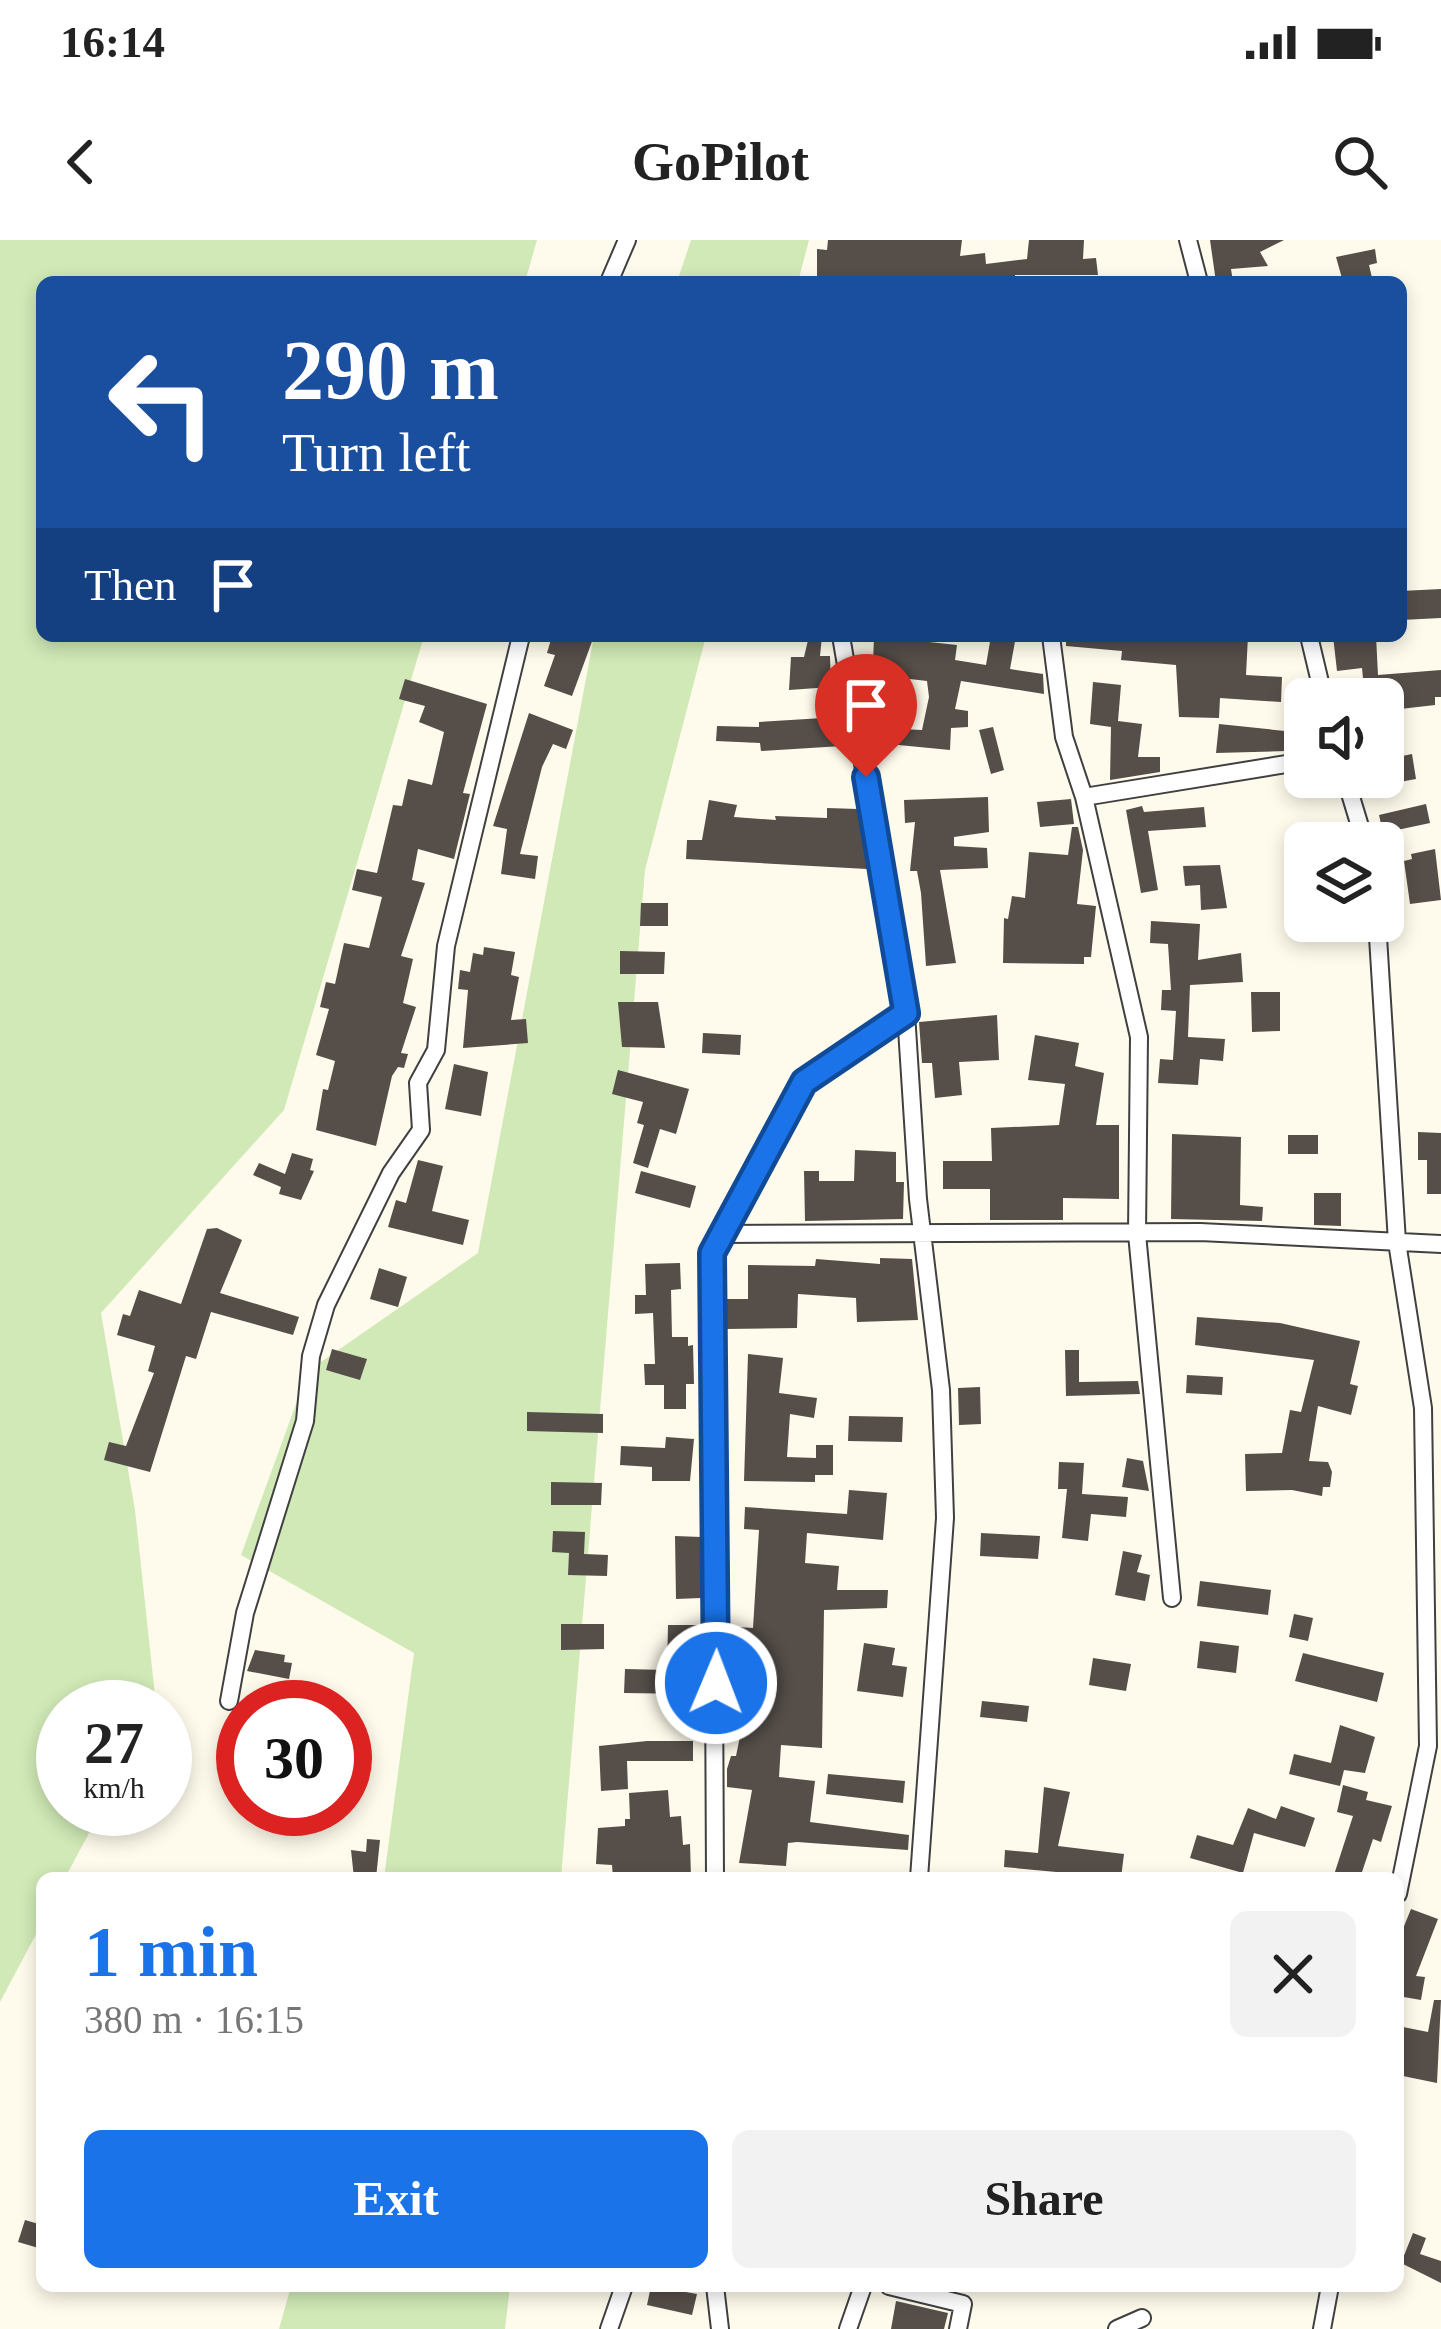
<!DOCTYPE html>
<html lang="en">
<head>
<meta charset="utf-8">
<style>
	:root { --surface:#fff; --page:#f2f2f2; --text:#222; --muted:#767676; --accent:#1a73e8 }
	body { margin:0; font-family:Georgia,serif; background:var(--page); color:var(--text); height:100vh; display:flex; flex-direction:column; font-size:45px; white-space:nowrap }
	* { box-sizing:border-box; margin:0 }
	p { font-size:39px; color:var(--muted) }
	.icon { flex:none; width:66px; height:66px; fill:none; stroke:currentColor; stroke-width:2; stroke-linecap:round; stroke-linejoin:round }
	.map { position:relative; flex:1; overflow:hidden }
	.side { position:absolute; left:36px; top:1632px; width:1368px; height:420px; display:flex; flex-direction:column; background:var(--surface); border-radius:18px; box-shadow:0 6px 18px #0003 }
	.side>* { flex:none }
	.top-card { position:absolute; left:36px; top:36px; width:1371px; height:366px; border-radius:18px; box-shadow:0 6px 18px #0003; background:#1a4fa0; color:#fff; overflow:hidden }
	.controls { position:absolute; left:1284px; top:438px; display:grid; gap:24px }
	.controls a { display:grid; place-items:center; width:120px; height:120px; border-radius:18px; background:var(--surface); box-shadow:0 6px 18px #0003; font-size:60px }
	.speed { position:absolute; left:36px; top:1440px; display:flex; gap:24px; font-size:60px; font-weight:700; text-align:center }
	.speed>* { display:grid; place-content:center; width:156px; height:156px; border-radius:50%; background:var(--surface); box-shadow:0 6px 18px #0003; line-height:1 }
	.speed small { font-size:30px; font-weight:400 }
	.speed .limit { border:18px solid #d22; background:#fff; color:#111 }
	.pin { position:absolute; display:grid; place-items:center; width:102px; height:102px; color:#fff; margin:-123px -51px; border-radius:50% 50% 50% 0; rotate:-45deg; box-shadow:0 0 12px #0007 }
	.pin .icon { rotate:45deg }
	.me { position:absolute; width:132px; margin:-66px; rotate:1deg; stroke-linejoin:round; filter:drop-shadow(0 0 9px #0008) }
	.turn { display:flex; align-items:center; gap:42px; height:252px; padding:0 48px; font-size:54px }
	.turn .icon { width:156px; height:156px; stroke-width:2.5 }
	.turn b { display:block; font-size:84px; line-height:102px }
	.then { display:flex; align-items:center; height:114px; padding:0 48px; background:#0003; gap:24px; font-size:45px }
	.round { display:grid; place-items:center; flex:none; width:126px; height:126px; border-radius:18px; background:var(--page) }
	.summary { display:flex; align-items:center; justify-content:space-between; height:204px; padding:0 48px }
	h1 { font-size:72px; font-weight:700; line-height:90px; color:var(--accent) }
	.action { display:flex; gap:24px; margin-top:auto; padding:24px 48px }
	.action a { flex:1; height:138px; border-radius:18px; background:var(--accent); color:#fff; font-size:48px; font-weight:700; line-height:138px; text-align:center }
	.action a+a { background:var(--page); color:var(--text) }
	.status { display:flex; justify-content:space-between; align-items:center; height:84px; padding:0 60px; background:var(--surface); direction:ltr }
	.status svg { height:33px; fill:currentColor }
	header { display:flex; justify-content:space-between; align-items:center; height:156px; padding:0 48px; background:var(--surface); font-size:54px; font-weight:700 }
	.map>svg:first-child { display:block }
	.green { fill:#d0e9b6 }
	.building { fill:#554e49 }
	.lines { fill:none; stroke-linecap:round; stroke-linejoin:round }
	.street-casing { stroke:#404040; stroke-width:20 }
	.street { stroke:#fff; stroke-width:16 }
	.route-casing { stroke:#114b97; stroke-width:30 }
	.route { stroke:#1a73e8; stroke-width:21 }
</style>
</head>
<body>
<div class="status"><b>16:14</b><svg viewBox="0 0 49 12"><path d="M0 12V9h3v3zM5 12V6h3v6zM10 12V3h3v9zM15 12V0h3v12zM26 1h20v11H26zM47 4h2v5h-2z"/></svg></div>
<header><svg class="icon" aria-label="back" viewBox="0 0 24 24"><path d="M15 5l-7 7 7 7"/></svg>GoPilot<svg class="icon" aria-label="search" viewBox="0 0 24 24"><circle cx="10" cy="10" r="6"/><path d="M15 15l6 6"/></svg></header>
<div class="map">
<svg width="1441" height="2089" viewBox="0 0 1441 2089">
	<rect width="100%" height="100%" fill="#fffbec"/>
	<path class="green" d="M0,0H537L525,42H42V396H424L284,870L101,1073L135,1270L156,1465L63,1467V1569H102L65,1638H42V1683L0,1762Z
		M691,0H809L798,42H677Z
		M594,396H706L645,630L561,1638H384L414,1413L241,1315L308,1131L478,1013Z
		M291,2046H510L505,2089H279Z"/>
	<path class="building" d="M828,0H962L960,16L985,13L986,24L1027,19L1029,0H1084L1083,19L1096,18L1098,35H1015L1016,42H817V9L827,10Z
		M1210,0H1284L1260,12L1268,26L1231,29L1233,42H1216Z
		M1375,9L1377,23L1369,25L1373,42H1343L1336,17Z
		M1441,349V378L1401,380V351Z
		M552,396H594L572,456L544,446L555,415L547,413Z
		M809,396H822L820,416H830L831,447L789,450L791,417H804Z
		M874,396L957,405L955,420L986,425L991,396H1016L1010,429L1043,434L1044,454L961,441L955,469L968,471V487L951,488L950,510L878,503V488L922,490L929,457L927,441L884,436V480H871Z
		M1066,396H1248L1246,435L1282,437L1281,462L1220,458L1219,478L1179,477L1176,425L1121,420L1122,411L1066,406Z
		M1333,396H1376L1378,435L1441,430V457H1435V465L1383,471V459H1365L1362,428L1337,431Z
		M405,439L487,464L463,553L470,554L454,619L418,609L412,640L425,643L401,716L413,719L403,763L416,767L401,813L408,814L404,828L398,827L392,836L376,906L316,890L323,849L328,850L335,821L316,815L329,769L320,767L326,742L335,744L344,703L369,708L382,657L352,650L357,629L377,633L393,565L402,566L408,539L432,545L444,492L419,482L425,466L399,459Z
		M1093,442L1121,445L1118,481L1142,484L1138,517H1160V532L1110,540L1111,487L1090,484Z
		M529,473L573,490L566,509L553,504L542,527L520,614L538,616L535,639L501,634L507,589L493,586Z
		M839,477L842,506L761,511L760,503L716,501L717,486L759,487V482Z
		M1219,484L1285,491L1286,511L1216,513Z
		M993,487L1004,530L991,534L979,490Z
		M1412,514L1416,539L1383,545V520Z
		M988,557L989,592L954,597V606L987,608L988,628L940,630L956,723L926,726L921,653L917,631H910L915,582L905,583L904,560Z
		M1071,559L1074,584L1040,587L1037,562Z
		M709,560L737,565L734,577L776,580L775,576L827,578V568L858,569L867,629L686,619L687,600H702Z
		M1426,564L1430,583L1383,593L1379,575Z
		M1142,566L1144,572L1204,567L1206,587L1148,591L1158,650L1141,653L1126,570Z
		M1072,587H1078L1083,610L1077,664L1096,666L1091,717H1084V724L1003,723L1004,678L1008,679L1012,656L1025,658L1029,612L1068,615Z
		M1435,609L1441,660L1410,664L1404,621L1412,619L1411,614Z
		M1220,625L1227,668L1201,670L1200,645L1185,646L1183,626Z
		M641,663H668V686H640Z
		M1151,681L1200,684L1198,720L1241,713L1243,742L1190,745L1188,797L1225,799L1223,821L1200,819L1198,845L1158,843L1160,819L1173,820L1176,771L1161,770L1162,750H1171L1168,704L1150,703Z
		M484,707L515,712L511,735L519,737L511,780L526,779L528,803L463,808L468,750L458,749L460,730L470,732L473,713L483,715Z
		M620,711L665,712L664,734H620Z
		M1251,752H1280V791L1252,792Z
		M618,762H658L665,808L622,807Z
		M997,775L999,820L959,822L962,855L935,858L932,823H922L919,782Z
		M703,793L741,795L740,815L702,813Z
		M1035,795L1079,803L1075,826L1104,833L1096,885H1119V959L1063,958V980H990V949H943V921H992L991,888L1059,885L1065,844L1028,840Z
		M454,824L488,832L481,876L445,869Z
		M618,830L689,849L676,894L660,889L648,928L633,923L644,885L637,883L643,862L612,854Z
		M1418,892L1441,893V954H1427V920H1418Z
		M1172,894L1241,897L1240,965L1263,967L1262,981L1171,979Z
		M1288,895H1318V914H1288Z
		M855,910L896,912V942H904L903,979L805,981L804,931H819V941H854Z
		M292,913L313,919L310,930L314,931L301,960L279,954L281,947L253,935L259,923L285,934Z
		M418,920L443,926L432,971L469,980L463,1005L388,987L396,960L406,963Z
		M641,931L696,946L690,968L635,953Z
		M1314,953H1341V986L1314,985Z
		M217,988L242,1000L220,1053L299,1077L293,1095L211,1072L196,1119L186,1116L150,1232L104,1220L109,1202L126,1206L154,1133L148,1131L155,1106L117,1095L123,1074L130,1076L139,1050L181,1064L207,989Z
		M880,1018L912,1019L918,1080L857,1082L856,1058L798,1054L797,1088L725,1089V1059H748V1025L815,1026L816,1019L880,1024Z
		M680,1023L681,1049L671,1050L672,1097H688V1106L693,1105L694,1144H686V1169H664V1145H645L644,1124H655L653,1073L635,1074V1055H646L645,1024Z
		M379,1028L407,1037L398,1067L370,1059Z
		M1197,1077L1280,1083L1360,1101L1350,1144L1358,1146L1351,1175L1318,1166L1309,1221L1328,1222L1332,1232L1330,1247H1323L1322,1256L1292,1250L1246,1251L1245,1214L1282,1213L1290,1170L1301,1172L1314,1120L1195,1105Z
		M332,1109L367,1119L360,1140L326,1130Z
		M1065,1110H1079V1142L1138,1141L1140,1154L1066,1156Z
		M748,1114L783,1118L779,1153L817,1158L814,1178L790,1174L787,1217L816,1218V1205H833V1235H815V1242L744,1241Z
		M1187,1135L1223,1137L1222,1155L1186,1153Z
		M980,1147L981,1184L959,1185L958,1148Z
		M527,1172L603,1174V1193L527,1191Z
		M849,1176L903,1177L902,1202L848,1201Z
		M666,1197L694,1199L690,1241H652V1227L620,1225L621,1206L665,1208Z
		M1127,1218L1143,1221L1149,1251L1122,1247Z
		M1059,1222L1084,1223L1082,1254L1128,1257L1126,1277L1091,1274L1088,1301L1062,1298L1067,1249H1058Z
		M551,1242L602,1243L601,1265H551Z
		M849,1250L887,1253L883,1300L807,1293L805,1323L839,1326L837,1350H888L887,1368L824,1370L822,1508L781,1505L779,1537L815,1541L810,1582L909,1595L908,1610L797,1602L788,1603L786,1626L739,1623L752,1550L727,1547V1529L731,1516H736L743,1481L748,1433H740L742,1409H736L738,1387L753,1388L759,1290L744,1289L745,1267L847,1274Z
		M553,1291L585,1292L584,1314L608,1315L607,1336L568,1335L569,1313L552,1312Z
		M981,1293L1040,1296L1038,1319L980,1316Z
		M675,1296L701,1297V1358L676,1359Z
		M1123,1311L1142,1315L1137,1332L1150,1335L1145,1361L1115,1355Z
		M1200,1341L1271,1350L1268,1375L1197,1366Z
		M1294,1374L1313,1378L1308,1401L1289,1397Z
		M561,1384H604V1409L561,1410Z
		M668,1385H697L693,1454L624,1453L625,1429L667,1430Z
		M1200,1401L1239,1406L1236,1433L1197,1428Z
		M864,1403L895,1408L892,1425L907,1427L903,1457L857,1451Z
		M255,1410L285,1415L284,1422L292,1423L289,1439L247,1431Z
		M1303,1413L1384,1433L1377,1462L1295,1441Z
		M1093,1418L1131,1424L1126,1451L1089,1445Z
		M982,1461L1029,1466L1027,1482L980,1477Z
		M1340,1485L1375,1497L1365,1533L1344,1530L1340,1546L1289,1534L1294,1514L1331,1523Z
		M647,1501H693V1521H627L628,1549L601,1551L599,1506Z
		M828,1534L905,1541L903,1563L826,1554Z
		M1343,1545L1368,1552L1366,1560L1392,1566L1381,1602L1373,1599L1360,1638H1333L1353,1576L1337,1572Z
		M1044,1547L1070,1552L1058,1606L1124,1614L1121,1638L1004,1627L1005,1610L1038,1613Z
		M668,1550L670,1577L681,1576L683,1605L690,1604L691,1638H613L612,1625L596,1624L598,1588L625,1586V1579H630L629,1553Z
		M1281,1566L1315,1578L1305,1607L1254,1593L1243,1633L1190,1618L1197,1595L1233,1605L1248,1568L1276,1579Z
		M367,1599L380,1600L376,1638H354L351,1610L366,1612Z
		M1411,1669L1438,1679L1416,1736L1425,1737L1421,1760L1398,1756L1403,1714L1398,1712V1701Z
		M1434,1760H1441L1437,1843L1398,1835V1786L1428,1792Z
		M25,1980L42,1985V2009L18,2002Z
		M1413,1993L1426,1998L1420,2014L1441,2021V2043L1401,2023Z
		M651,2046L697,2054L692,2075L647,2065Z
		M896,2061L948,2073L944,2089H891Z"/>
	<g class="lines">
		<defs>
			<path id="street" d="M1188,0L1199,42
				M609,42L627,0
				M841,396L906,773L918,959L941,1150L945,1278L919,1638
				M1051,396L1064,497L1084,557L1139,797L1137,994L1172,1358
				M1309,396L1324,459
				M1345,537L1365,603
				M1084,557L1305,521
				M1377,681L1397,1002L1423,1168L1428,1506L1398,1654
				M720,994L1200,992L1441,1004
				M229,1461L245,1373L305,1181L311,1116L326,1065L391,933L421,890L418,843L436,810L446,706L521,396
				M715,1638L712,1013L804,842L906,773
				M715,2046L720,2089
				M889,2046L963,2064L958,2089
				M609,2089L624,2046
				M848,2089L863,2046
				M1117,2089L1142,2078
				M1322,2089L1330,2046"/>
		</defs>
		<use href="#street" class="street-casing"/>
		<use href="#street" class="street"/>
	</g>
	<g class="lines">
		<defs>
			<path id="route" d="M716,1443L712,1013L804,842L906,773L866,537"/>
		</defs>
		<use href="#route" class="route-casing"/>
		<use href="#route" class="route"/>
	</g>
</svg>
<div class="controls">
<a><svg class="icon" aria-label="sound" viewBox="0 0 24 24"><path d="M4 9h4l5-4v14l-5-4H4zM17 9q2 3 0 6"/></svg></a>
<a><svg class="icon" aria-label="layers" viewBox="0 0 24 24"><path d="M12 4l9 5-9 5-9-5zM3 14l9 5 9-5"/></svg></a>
</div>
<div class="speed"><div>27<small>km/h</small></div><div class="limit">30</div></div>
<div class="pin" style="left:866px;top:537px;background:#d93025"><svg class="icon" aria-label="arrive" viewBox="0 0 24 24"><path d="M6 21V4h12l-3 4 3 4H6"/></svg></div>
<svg class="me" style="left:716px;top:1443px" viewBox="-20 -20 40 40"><circle r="17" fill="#1a73e8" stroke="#fff" stroke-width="3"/><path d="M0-11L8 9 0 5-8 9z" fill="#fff"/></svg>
<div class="top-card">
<div class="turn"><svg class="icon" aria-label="left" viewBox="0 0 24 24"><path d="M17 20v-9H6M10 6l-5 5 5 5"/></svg><div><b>290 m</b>Turn left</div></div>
<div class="then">Then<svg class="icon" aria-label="arrive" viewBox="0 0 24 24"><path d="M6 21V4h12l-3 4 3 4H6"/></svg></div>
</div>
<section class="side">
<div class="summary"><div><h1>1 min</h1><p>380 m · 16:15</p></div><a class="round"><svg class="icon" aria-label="close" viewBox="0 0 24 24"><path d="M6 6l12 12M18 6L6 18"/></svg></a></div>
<div class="action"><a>Exit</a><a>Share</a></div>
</section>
</div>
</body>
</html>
